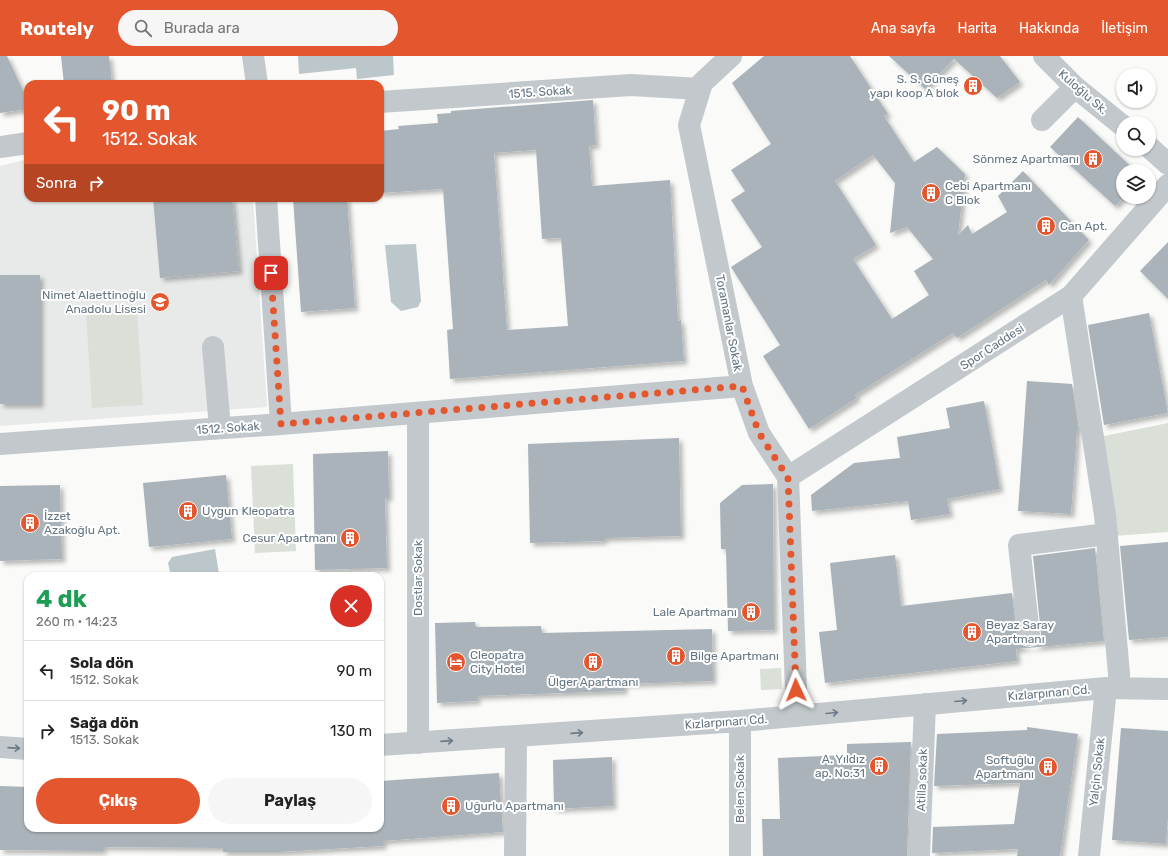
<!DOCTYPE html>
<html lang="tr">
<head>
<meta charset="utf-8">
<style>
	:root { --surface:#fff; --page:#f6f6f6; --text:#222; --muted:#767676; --line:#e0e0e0; --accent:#e4572e }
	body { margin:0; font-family:Rubik,sans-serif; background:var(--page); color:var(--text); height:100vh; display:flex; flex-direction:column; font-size:15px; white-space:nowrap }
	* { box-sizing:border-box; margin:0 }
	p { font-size:13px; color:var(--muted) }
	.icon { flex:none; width:22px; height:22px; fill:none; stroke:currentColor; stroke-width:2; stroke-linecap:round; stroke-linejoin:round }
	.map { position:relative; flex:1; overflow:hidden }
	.panel { position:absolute; left:24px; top:516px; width:360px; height:260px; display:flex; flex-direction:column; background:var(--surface); border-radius:12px; box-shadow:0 1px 3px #0004 }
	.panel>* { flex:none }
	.top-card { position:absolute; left:24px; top:24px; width:360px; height:122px; border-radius:12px; box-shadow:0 1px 3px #0004; background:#e4572e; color:#fff; overflow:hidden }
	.tools { position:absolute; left:1116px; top:12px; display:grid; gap:8px }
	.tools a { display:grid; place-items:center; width:40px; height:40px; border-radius:50%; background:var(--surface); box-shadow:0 1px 3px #0004; font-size:20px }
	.pin { position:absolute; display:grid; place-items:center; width:34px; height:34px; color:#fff; margin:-17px; border-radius:8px; box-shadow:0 2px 6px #0006 }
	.me { position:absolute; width:44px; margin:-22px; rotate:358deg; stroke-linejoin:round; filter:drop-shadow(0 0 3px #0008) }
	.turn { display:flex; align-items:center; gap:14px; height:84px; padding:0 12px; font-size:18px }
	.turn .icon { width:52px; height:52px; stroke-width:2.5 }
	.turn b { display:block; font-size:28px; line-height:34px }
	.then { display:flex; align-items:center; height:38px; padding:0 12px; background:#0003; gap:8px; font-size:15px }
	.round { display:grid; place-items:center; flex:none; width:42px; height:42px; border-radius:21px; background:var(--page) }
	.head { display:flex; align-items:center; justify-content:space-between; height:68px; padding:0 12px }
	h1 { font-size:24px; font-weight:700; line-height:30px; color:#1e9e55 }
	.action { display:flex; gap:8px; margin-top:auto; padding:8px 12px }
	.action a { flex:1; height:46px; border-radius:24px; background:var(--accent); color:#fff; font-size:16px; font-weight:700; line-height:46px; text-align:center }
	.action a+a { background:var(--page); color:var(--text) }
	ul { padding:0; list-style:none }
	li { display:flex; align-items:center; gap:12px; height:60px; padding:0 12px; border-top:1px solid var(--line) }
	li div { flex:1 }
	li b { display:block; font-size:15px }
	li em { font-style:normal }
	header { display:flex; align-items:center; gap:24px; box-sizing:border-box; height:56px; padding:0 20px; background:var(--accent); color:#fff }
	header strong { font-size:19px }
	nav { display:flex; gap:22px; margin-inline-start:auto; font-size:14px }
	.search { width:280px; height:36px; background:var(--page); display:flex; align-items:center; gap:10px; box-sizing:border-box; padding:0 14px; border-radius:22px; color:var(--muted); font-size:15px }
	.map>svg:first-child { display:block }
	.built { fill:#e8e9e9 }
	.green { fill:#dadfd7 }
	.water { fill:#bbc7cb }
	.building { fill:#aab3b9; fill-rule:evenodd; filter:url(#shadow) }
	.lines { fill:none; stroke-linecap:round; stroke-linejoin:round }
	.minor { stroke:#c3c8cc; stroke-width:22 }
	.oneway { stroke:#6a7a87 }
	.route { stroke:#e4572e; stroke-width:7; stroke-dasharray:0 12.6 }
	.labels { text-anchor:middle; stroke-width:4; stroke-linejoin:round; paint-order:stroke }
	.poi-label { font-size:12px; fill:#657683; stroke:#fff; text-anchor:start }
	.street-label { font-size:12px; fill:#657683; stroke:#fff }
</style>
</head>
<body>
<header>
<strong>Routely</strong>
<div class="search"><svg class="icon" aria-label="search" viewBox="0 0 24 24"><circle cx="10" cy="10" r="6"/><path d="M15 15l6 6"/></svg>Burada ara</div>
<nav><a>Ana sayfa</a><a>Harita</a><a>Hakkında</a><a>İletişim</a></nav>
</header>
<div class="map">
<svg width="1168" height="800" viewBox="0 0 1168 800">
	<defs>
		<filter id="shadow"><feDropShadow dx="3.5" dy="3.5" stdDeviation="2" flood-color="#0004"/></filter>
	</defs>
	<rect width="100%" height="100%" fill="#fafaf8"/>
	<path class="built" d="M28,103V142H253L267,351L0,370V110Z"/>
	<path class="green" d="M137,254L143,349L92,352L86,257Z
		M1168,367V476L1113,480L1099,381Z
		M293,408L296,495L255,497L251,410Z
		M781,612L782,633L761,634L760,613Z"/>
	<path class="water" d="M298,0H393L394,19L357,23L356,12L299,18Z
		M416,188L421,245L418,251L401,255L391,246L385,189Z
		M215,493L219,518L171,520L168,507L172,501Z"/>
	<path class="building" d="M0,0H7L28,45V53L0,57Z
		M61,0H109L112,28H64Z
		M764,0H850L888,58L884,60L914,106L937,91L965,118L958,179L968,169L972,178L1007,156L998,140L1023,115L1089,184L1049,229L1046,224L957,282L953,277L855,339L857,342L809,373L763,300L780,289L731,211L762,191L731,144L745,135L731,114L771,88L732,27ZM873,99L895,127L890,177L907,171L933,203L914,215L929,239L892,263L853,203L876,189L835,125Z
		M889,0H1000L1020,26L997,42L954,3L925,33Z
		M593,44L596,89L589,90L592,130L670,124L678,265L681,264L684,305L450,323L447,274L453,273L443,133L380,137V75L399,73L398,70L438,67L437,58L451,57V55ZM536,94L542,183L561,182L568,270L507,274L494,97Z
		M1078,61L1136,115H1123L1124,141L1115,150L1050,91Z
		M153,142H232L239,215L160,222Z
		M293,142H347L355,252L301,256Z
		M1168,186V243L1140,215Z
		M0,219H40V348H0Z
		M1149,257L1168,357L1104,369L1088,269Z
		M1027,325L1072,328L1079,374L1077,375L1071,458L1018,455Z
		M984,345L1000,433L947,443L950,458L911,464L908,445L812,455L811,439L854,407L900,402L897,381L950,372L946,352Z
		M679,382L681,480L604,482V485L530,487L528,388Z
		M388,395L389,442H385L387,512L315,514L313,398Z
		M226,419L232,483L149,491L143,427Z
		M773,428L774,574L728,575L726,493H721L720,447L742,429Z
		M60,429L62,503L0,505V430Z
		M1168,486V581L1129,584L1120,490Z
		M1095,492L1104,585L1016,593L1017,605L825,627L819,576L837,574L830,507L895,499L901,550L1012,537L1017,581L1019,587L1024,590L1030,591L1037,589L1040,584L1041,578L1033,500Z
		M475,566L476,571L541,570L542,577L712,573L713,625L624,628V635L477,640V645L437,647L435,567Z
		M1027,671L1078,678L1060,800H1017L1018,793L932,797L933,771L1014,768L1020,727L934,730L937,678L1027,674Z
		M1121,672L1168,675V761L1166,788L1112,784Z
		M911,686L907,800H763L762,763H780L778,702L847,699V688Z
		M612,701L613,750L554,753L553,704Z
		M499,717L503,776L383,785V790L279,796H223V792L103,791V795L0,794V730L28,731V772H380V725Z"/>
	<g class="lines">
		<path class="minor" d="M253,0L257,28
			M731,0L702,27L689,69L742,330L759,377L788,421L797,660
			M1044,0L1075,31L1123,70
			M380,46L631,29L700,33
			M1042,64L1075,31
			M0,91L28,87
			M1149,91L1168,108
			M266,142L281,368
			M1071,240L1105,459L1119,618V632
			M213,291L220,372
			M418,357V687
			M0,388L281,368L742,330
			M788,421L1071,240L1168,129
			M1029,579L1019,489L1107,478
			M380,689L740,665L1106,632L1168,633
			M0,691L28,693
			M515,800L516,681
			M740,800V665
			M919,800L925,648
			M1089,800L1106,632"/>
	</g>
	<defs><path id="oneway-shaft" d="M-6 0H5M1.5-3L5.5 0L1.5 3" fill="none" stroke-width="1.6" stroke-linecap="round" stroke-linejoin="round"/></defs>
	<g class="oneway">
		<use href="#oneway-shaft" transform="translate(961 645) rotate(-5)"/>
		<use href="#oneway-shaft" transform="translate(832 657) rotate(-5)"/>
		<use href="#oneway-shaft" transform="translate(577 677) rotate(-4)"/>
		<use href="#oneway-shaft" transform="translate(447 685) rotate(-4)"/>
		<use href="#oneway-shaft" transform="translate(14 692) rotate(4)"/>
	</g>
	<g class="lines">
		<path class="route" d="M271,217L281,368L742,330L759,377L788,422L796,634"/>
	</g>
	<defs>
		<symbol id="building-disc" viewBox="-11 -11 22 22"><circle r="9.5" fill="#e4572e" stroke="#fff"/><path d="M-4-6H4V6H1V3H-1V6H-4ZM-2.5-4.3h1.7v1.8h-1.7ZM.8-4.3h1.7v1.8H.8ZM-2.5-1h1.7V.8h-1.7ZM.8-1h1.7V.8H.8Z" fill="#fff"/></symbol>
		<symbol id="school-disc" viewBox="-11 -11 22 22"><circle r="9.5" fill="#e4572e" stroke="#fff"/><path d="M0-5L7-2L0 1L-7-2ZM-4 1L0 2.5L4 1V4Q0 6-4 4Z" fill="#fff"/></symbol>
		<symbol id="hotel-disc" viewBox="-11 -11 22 22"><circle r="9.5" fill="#e4572e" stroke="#fff"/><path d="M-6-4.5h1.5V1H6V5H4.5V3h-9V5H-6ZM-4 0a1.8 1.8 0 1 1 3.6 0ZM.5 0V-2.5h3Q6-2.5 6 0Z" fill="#fff"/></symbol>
	</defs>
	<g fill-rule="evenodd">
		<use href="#building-disc" x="962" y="19" width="22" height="22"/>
		<use href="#building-disc" x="1082" y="92" width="22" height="22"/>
		<use href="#building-disc" x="920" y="126" width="22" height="22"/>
		<use href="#building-disc" x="1035" y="159" width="22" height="22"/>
		<use href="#school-disc" x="149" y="235" width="22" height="22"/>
		<use href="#building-disc" x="177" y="444" width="22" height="22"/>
		<use href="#building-disc" x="19" y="456" width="22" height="22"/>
		<use href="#building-disc" x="339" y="471" width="22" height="22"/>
		<use href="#building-disc" x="740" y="545" width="22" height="22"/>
		<use href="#building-disc" x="961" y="565" width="22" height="22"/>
		<use href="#building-disc" x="665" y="589" width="22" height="22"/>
		<use href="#hotel-disc" x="445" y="595" width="22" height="22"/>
		<use href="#building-disc" x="582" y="595" width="22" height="22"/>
		<use href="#building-disc" x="868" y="699" width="22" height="22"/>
		<use href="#building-disc" x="1037" y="700" width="22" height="22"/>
		<use href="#building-disc" x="440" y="739" width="22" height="22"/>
	</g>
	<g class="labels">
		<g class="poi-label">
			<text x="959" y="27" text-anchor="end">S. S. Güneş<tspan x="959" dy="14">yapı koop A blok</tspan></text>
			<text x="1079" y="107" text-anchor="end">Sönmez Apartmanı</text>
			<text x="945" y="134">Cebi Apartmanı<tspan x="945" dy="14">C Blok</tspan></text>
			<text x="1060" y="174">Can Apt.</text>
			<text x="146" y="243" text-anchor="end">Nimet Alaettinoğlu<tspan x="146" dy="14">Anadolu Lisesi</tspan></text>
			<text x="202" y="459">Uygun Kleopatra</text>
			<text x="44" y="464">İzzet<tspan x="44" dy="14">Azakoğlu Apt.</tspan></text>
			<text x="336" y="486" text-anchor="end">Cesur Apartmanı</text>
			<text x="737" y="560" text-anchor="end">Lale Apartmanı</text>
			<text x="986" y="573">Beyaz Saray<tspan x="986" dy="14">Apartmanı</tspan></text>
			<text x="470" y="603">Cleopatra<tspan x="470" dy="14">City Hotel</tspan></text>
			<text x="690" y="604">Bilge Apartmanı</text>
			<text x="593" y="630" text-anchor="middle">Ülger Apartmanı</text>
			<text x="865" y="707" text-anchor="end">A. Yıldız<tspan x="865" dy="14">ap. No:31</tspan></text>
			<text x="1034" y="708" text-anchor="end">Softuğlu<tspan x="1034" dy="14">Apartmanı</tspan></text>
			<text x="465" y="754">Uğurlu Apartmanı</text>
		</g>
		<g class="street-label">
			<text transform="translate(540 36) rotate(-4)" y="4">1515. Sokak</text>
			<text transform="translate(1083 36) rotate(41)" y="4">Kuloğlu Sk.</text>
			<text transform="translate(729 267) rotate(79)" y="4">Toramanlar Sokak</text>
			<text transform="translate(992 291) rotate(-33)" y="4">Spor Caddesi</text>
			<text transform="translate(228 372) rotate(-4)" y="4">1512. Sokak</text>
			<text transform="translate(418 522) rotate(-90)" y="4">Dostlar Sokak</text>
			<text transform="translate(1049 637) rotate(-5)" y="4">Kızlarpınarı Cd.</text>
			<text transform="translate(726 666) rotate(-4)" y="4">Kızlarpınarı Cd.</text>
			<text transform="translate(1097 716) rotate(-84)" y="4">Yalçin Sokak</text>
			<text transform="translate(922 724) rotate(-88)" y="4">Atilla sokak</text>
			<text transform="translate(740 733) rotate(-90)" y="4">Belen Sokak</text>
		</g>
	</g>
</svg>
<div class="tools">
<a><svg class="icon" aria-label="sound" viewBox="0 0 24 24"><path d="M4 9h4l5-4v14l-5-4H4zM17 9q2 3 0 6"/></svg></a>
<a><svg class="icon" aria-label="search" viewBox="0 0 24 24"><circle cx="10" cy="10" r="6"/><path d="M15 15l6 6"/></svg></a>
<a><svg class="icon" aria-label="layers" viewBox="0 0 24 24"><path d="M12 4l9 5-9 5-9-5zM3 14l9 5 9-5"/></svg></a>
</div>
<div class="pin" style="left:271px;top:217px;background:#d93025"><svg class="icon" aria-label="arrive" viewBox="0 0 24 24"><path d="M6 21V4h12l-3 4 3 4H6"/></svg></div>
<svg class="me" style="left:796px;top:634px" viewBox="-20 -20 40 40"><path d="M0-17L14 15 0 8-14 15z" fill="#e4572e" stroke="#fff" stroke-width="4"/></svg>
<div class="top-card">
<div class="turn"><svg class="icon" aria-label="left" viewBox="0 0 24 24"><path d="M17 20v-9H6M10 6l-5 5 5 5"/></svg><div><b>90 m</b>1512. Sokak</div></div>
<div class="then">Sonra<svg class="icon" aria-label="right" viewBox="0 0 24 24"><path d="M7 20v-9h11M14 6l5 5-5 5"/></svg></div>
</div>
<section class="panel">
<div class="head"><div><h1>4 dk</h1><p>260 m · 14:23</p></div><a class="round" style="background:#d93025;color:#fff"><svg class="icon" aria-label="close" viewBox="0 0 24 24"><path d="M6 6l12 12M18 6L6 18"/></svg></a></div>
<ul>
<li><svg class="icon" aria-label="left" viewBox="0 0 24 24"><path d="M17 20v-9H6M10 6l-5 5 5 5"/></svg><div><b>Sola dön</b><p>1512. Sokak</p></div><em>90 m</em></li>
<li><svg class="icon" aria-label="right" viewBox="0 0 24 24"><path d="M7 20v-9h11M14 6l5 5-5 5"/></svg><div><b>Sağa dön</b><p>1513. Sokak</p></div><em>130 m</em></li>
</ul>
<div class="action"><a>Çıkış</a><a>Paylaş</a></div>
</section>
</div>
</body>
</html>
